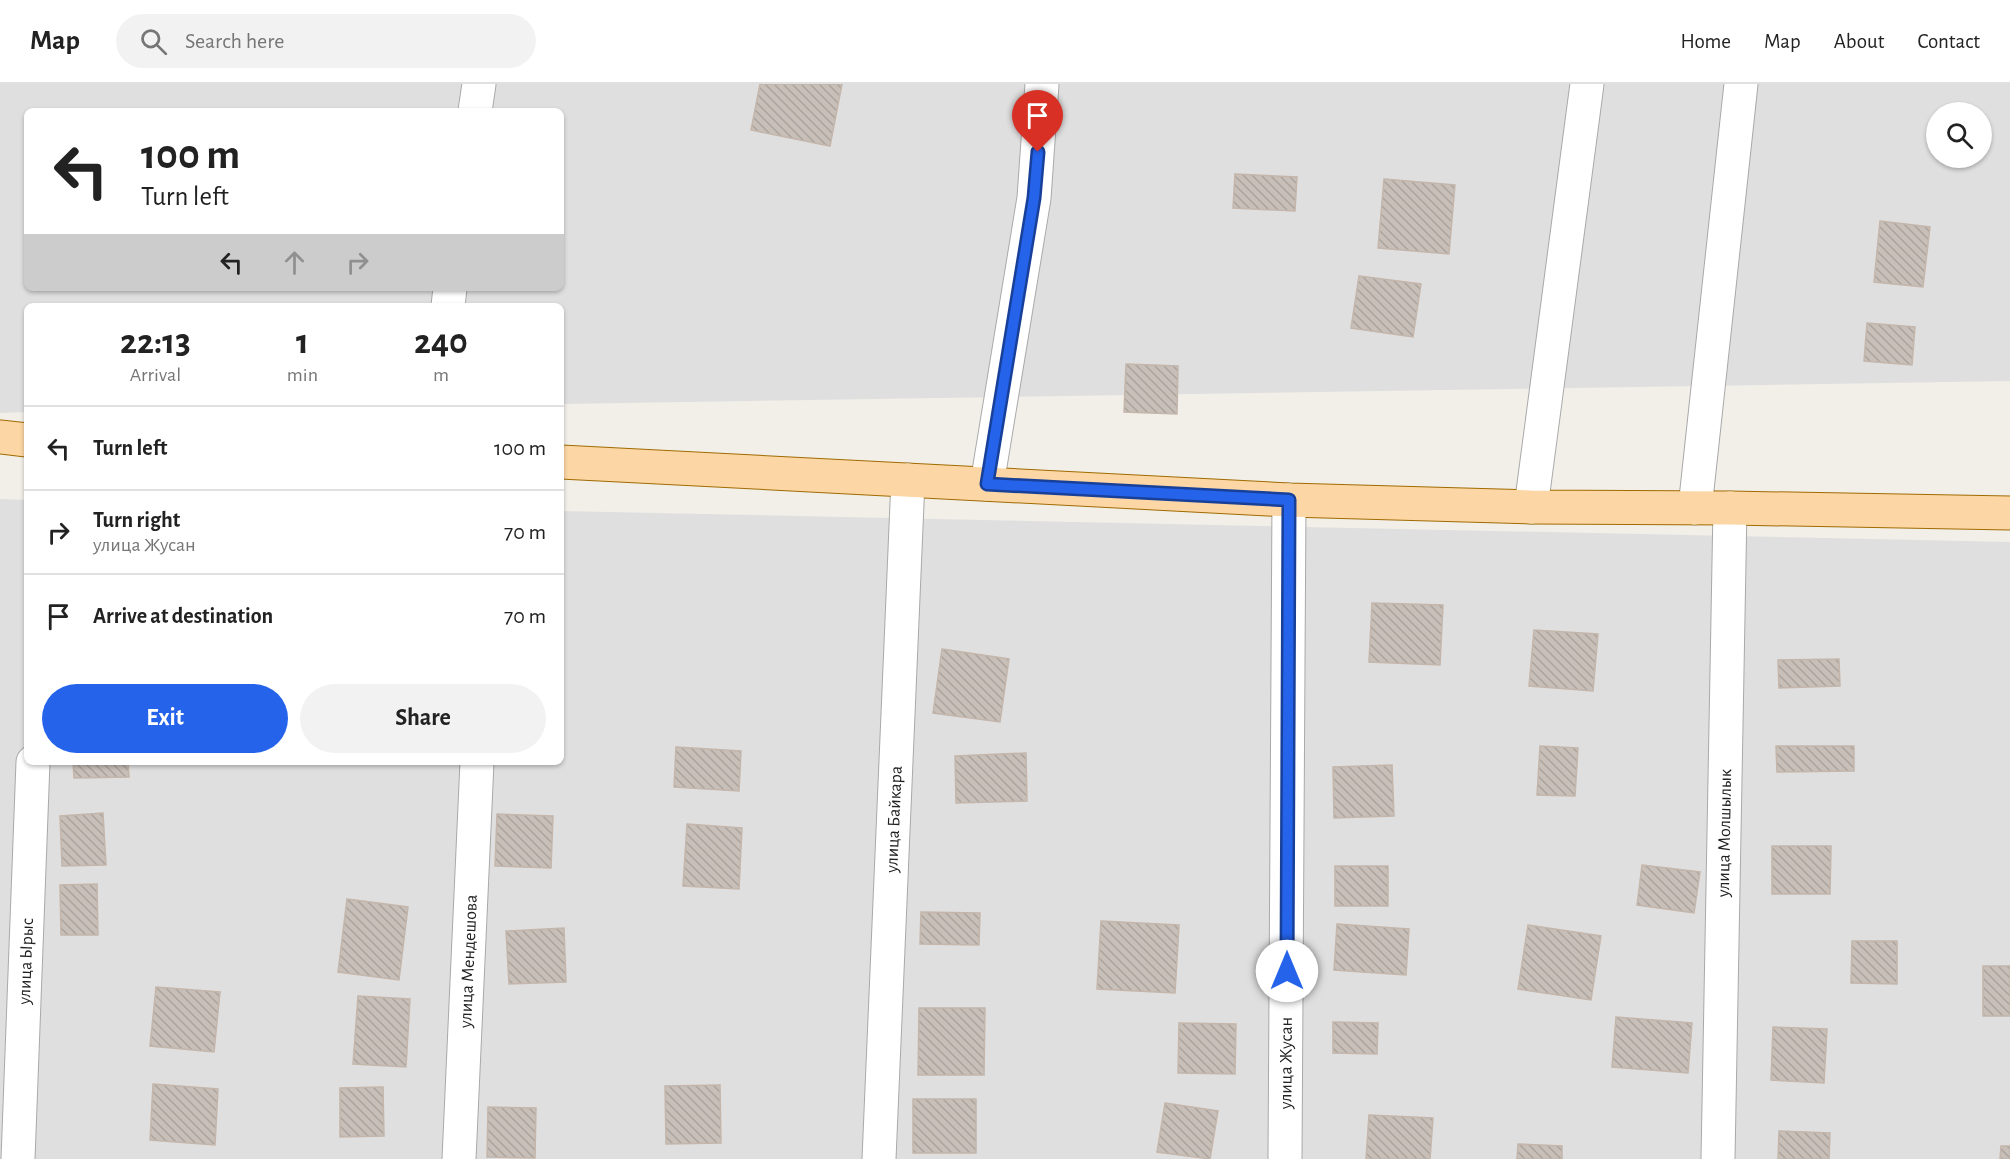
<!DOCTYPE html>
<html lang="en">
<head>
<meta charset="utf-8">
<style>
	:root { --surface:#fff; --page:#f2f2f2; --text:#222; --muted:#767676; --line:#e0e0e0; --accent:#2563eb }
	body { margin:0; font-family:"Alegreya Sans",sans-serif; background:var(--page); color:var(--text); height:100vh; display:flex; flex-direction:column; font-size:22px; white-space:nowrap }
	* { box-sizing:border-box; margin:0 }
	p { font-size:20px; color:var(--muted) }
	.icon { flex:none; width:33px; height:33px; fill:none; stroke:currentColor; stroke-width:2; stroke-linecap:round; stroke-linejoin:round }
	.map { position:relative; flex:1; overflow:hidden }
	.panel { position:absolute; left:24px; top:219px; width:540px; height:462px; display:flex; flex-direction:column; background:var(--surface); border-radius:9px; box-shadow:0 2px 4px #0004 }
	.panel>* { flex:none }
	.banner { position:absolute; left:24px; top:24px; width:540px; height:183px; border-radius:9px; box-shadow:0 2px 4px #0004; background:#fff; color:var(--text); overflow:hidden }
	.controls { position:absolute; left:1926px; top:18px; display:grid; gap:12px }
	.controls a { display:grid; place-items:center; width:66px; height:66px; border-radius:50%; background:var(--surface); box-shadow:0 2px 4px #0004; font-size:30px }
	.pin { position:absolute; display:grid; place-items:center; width:51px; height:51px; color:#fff; margin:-62px -26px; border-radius:50% 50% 50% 0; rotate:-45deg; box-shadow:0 0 6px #0007 }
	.pin .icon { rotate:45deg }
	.me { position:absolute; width:66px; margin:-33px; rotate:0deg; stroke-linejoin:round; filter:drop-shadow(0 0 4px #0008) }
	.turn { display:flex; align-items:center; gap:21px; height:126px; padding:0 18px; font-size:27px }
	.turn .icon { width:78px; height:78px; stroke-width:2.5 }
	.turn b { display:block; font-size:42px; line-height:51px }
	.lanes { display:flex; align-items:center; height:57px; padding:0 18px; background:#0003; justify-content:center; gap:30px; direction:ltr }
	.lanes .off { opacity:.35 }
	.eta { display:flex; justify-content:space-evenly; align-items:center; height:102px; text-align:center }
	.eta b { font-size:36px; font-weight:600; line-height:42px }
	.primary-button { display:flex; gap:12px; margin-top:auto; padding:12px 18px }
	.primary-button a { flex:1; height:69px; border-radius:36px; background:var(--accent); color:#fff; font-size:24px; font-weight:600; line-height:69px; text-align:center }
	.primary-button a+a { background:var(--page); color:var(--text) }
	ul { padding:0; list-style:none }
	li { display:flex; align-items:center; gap:18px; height:84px; padding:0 18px; border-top:2px solid var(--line) }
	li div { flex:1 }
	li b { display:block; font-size:22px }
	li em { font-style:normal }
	header { display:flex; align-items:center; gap:36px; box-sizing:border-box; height:84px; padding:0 30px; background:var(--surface); border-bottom:2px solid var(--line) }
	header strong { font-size:28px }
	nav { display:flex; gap:33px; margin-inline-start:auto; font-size:21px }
	.search { width:420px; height:54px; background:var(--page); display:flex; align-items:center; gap:15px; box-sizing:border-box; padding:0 21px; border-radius:33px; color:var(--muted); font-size:22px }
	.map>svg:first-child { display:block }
	.residential { fill:#e0dfdf; fill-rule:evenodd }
	.building { fill:url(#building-back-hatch); stroke:#c4b6ab; stroke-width:1.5 }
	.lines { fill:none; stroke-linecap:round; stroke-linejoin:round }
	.minor-casing { stroke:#a9a9a9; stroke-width:35 }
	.major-casing { stroke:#a06b00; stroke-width:35 }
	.minor { stroke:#fff; stroke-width:33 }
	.major { stroke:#fcd6a4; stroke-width:33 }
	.route-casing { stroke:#184099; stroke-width:15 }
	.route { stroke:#2563eb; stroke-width:10 }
	.labels { text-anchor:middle; stroke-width:6; stroke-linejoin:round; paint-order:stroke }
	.street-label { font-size:18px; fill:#222; stroke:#fff }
</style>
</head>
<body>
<header>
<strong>Map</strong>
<div class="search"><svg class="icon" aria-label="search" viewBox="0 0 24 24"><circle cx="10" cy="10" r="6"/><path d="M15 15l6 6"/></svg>Search here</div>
<nav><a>Home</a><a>Map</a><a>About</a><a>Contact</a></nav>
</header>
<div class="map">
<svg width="2010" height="1075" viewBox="0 0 2010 1075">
	<defs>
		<pattern id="building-back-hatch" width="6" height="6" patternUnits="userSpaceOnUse" patternTransform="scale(1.5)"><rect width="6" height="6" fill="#c7bfb8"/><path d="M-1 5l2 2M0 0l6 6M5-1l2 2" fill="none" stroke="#aba49e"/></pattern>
	</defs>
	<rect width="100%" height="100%" fill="#f2efe9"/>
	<path class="residential" d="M0,0H2010V297L561,320V222H27V328L0,329ZM27,27H561V204H27ZM1936,28H1982V74H1936Z
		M0,415L27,416V678H561V427L2010,458V1075H0Z"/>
	<path class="building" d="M760,0H842L830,62L751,46Z
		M1235,90L1297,93L1295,127L1233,124Z
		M1384,95L1455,101L1449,170L1378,164Z
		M1880,137L1930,143L1923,203L1874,198Z
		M1359,192L1421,200L1413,253L1351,244Z
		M1867,239L1915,243L1912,281L1864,277Z
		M1126,280L1178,282L1177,330L1124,328Z
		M1372,519L1443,521L1440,581L1369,578Z
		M1534,546L1598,550L1593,607L1529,602Z
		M942,565L1009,575L1000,638L933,629Z
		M1839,575L1840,602L1779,604L1778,576Z
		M1540,662L1578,664L1575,712L1537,711Z
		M1776,662H1854V687L1777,688Z
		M676,663L741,667L739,707L674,703Z
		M1026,669L1027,717L956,719L955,672Z
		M73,678H128L129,693L74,694Z
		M1392,681L1394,732L1334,734L1333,683Z
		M103,729L106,781L62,782L60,732Z
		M497,730L553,732L551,784L495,782Z
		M687,740L742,744L739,805L683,802Z
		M1772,762H1831L1830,810H1772Z
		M1642,781L1700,788L1694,829L1637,821Z
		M1335,782H1388V822H1335Z
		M97,800L98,851H61L60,801Z
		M347,815L408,823L399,896L338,888Z
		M921,828L980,829L979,861L920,860Z
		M1101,837L1179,841L1175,909L1097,905Z
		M1337,840L1409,845L1406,891L1334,886Z
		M1528,841L1601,852L1591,916L1518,905Z
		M564,844L566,898L509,900L506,847Z
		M1852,857H1897V900L1851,899Z
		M1983,882H2010V932H1983Z
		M156,903L220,908L214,968L150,962Z
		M358,912L410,915L406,983L353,980Z
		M919,924H985L984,991H918Z
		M1616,933L1692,939L1688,989L1612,983Z
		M1333,938L1378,939L1377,970L1333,969Z
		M1179,939L1236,940L1235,990L1178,989Z
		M1773,943L1827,945L1824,999L1771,996Z
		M153,1000L218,1005L215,1061L150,1056Z
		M720,1001L721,1059L666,1060L665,1002Z
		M383,1003L384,1052L340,1053V1004Z
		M913,1015H976V1069H913Z
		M1165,1019L1218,1027L1210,1075L1157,1068Z
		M488,1023L536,1024L535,1074L487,1073Z
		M1369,1031L1433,1034L1430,1075H1366Z
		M1779,1047L1830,1049L1829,1075H1778Z
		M1518,1060L1562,1062V1075H1517Z
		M2001,1062H2010V1075H2000Z"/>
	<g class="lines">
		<defs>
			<g id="minor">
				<path d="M475,27L479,0"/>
				<path d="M448,222L450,204"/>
				<path d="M987,400L1034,114L1042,0"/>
				<path d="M1531,423L1587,0"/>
				<path d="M1695,424L1741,0"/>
				<path id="s1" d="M18,1075L33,678"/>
				<path id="s2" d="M459,1075L477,678"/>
				<path id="s3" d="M879,1075L908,396"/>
				<path id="s4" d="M1285,1075L1289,416"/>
				<path id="s5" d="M1718,1075L1730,424"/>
			</g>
			<path id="major" d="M0,353L27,356
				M561,378L1289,416L1531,423L1730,424L2010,429"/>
		</defs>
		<use href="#minor" class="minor-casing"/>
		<use href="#major" class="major-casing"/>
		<use href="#minor" class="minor"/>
		<use href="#major" class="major"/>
	</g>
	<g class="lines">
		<defs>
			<path id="route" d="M1038,68L1034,114L987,400L1289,416L1287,887"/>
		</defs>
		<use href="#route" class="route-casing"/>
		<use href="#route" class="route"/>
	</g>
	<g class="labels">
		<g class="street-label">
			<text dy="6" stroke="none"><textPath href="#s3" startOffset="340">улица Байкара</textPath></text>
			<text dy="6" stroke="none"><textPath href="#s5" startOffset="326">улица Молшылык</textPath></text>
			<text dy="6" stroke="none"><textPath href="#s1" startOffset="198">улица Ырыс</textPath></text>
			<text dy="6" stroke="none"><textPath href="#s2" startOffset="198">улица Мендешова</textPath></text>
			<text dy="6" stroke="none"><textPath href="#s4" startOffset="96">улица Жусан</textPath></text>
		</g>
	</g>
</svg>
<div class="controls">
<a><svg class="icon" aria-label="search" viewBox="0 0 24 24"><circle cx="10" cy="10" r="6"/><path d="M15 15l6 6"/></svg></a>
</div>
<div class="pin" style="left:1038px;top:68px;background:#d93025"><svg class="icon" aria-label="arrive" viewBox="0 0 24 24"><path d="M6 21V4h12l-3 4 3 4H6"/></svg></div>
<svg class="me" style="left:1287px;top:887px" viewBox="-20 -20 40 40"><circle r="19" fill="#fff"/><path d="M0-13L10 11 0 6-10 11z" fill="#2563eb"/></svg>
<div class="banner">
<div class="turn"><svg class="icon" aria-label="left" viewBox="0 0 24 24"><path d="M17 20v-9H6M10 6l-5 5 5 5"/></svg><div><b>100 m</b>Turn left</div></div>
<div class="lanes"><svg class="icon" aria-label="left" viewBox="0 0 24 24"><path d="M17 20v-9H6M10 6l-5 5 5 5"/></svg><svg class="icon off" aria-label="ahead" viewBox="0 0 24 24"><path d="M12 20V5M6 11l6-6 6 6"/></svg><svg class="icon off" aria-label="right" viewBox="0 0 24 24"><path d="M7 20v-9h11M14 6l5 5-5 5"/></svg></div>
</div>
<section class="panel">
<div class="eta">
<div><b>22:13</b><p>Arrival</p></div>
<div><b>1</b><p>min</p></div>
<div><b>240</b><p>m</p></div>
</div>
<ul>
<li><svg class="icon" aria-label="left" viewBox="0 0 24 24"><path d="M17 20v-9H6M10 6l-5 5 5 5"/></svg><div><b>Turn left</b></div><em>100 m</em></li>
<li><svg class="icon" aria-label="right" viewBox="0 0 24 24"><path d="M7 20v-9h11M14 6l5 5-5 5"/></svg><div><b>Turn right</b><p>улица Жусан</p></div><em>70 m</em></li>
<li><svg class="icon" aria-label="arrive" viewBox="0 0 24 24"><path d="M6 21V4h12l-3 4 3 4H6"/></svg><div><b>Arrive at destination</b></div><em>70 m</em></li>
</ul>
<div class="primary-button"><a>Exit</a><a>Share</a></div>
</section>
</div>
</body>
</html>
